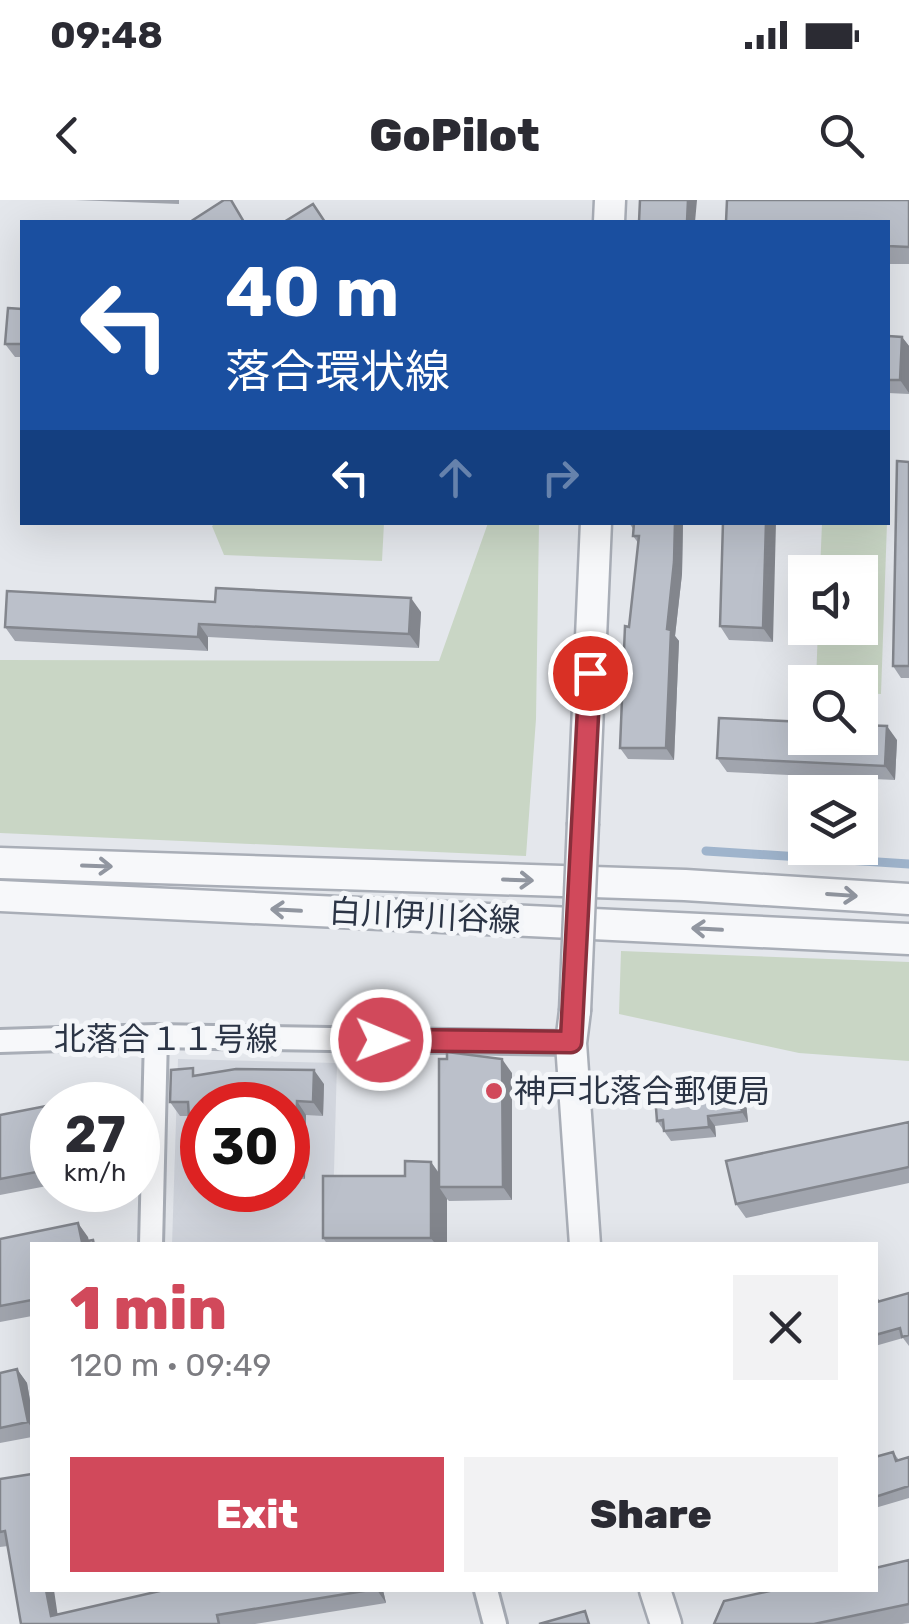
<!DOCTYPE html>
<html lang="en">
<head>
<meta charset="utf-8">
<style>
	:root { --surface:#fff; --page:#f2f2f3; --text:#2b2b33; --muted:#7c7c81; --accent:#d1495b }
	body { margin:0; font-family:Rubik,"Noto Sans JP",sans-serif; background:var(--page); color:var(--text); height:100vh; display:flex; flex-direction:column; font-size:38px; white-space:nowrap }
	* { box-sizing:border-box; margin:0 }
	p { font-size:32px; color:var(--muted) }
	.icon { flex:none; width:55px; height:55px; fill:none; stroke:currentColor; stroke-width:2; stroke-linecap:round; stroke-linejoin:round }
	.map { position:relative; flex:1; overflow:hidden }
	.sheet { position:absolute; left:30px; top:1042px; width:848px; height:350px; display:flex; flex-direction:column; background:var(--surface); border-radius:0px; box-shadow:0 10px 40px #0002 }
	.sheet>* { flex:none }
	.hud { position:absolute; left:20px; top:20px; width:870px; height:305px; border-radius:0px; box-shadow:0 10px 40px #0002; background:#1a4fa0; color:#fff; overflow:hidden }
	.fabs { position:absolute; left:788px; top:355px; display:grid; gap:20px }
	.fabs a { display:grid; place-items:center; width:90px; height:90px; border-radius:0px; background:var(--surface); box-shadow:0 10px 40px #0002; font-size:50px }
	.speed { position:absolute; left:30px; top:882px; display:flex; gap:20px; font-size:50px; font-weight:700; text-align:center }
	.speed>* { display:grid; place-content:center; width:130px; height:130px; border-radius:50%; background:var(--surface); box-shadow:0 10px 40px #0002; line-height:1 }
	.speed small { font-size:25px; font-weight:400 }
	.speed .limit { border:15px solid #d22; background:#fff; color:#111 }
	.pin { position:absolute; display:grid; place-items:center; width:85px; height:85px; color:#fff; margin:-42px; border:5px solid #fff; border-radius:50%; box-shadow:0 2px 10px #0007 }
	.me { position:absolute; width:110px; margin:-55px; rotate:91deg; stroke-linejoin:round; filter:drop-shadow(0 0 8px #0008) }
	.turn { display:flex; align-items:center; gap:35px; height:210px; padding:0 40px; font-size:45px }
	.turn .icon { width:130px; height:130px; stroke-width:2.5 }
	.turn b { display:block; font-size:70px; line-height:85px }
	.lanes { display:flex; align-items:center; height:95px; padding:0 40px; background:#0003; justify-content:center; gap:50px; direction:ltr }
	.lanes .off { opacity:.35 }
	.round { display:grid; place-items:center; flex:none; width:105px; height:105px; border-radius:0px; background:var(--page) }
	.summary { display:flex; align-items:center; justify-content:space-between; height:170px; padding:0 40px }
	h1 { font-size:60px; font-weight:800; line-height:75px; color:var(--accent) }
	.cta { display:flex; gap:20px; margin-top:auto; padding:20px 40px }
	.cta a { flex:1; height:115px; border-radius:0px; background:var(--accent); color:#fff; font-size:40px; font-weight:800; line-height:115px; text-align:center }
	.cta a+a { background:var(--page); color:var(--text) }
	.status { display:flex; justify-content:space-between; align-items:center; height:70px; padding:0 50px; background:var(--surface); direction:ltr }
	.status svg { height:28px; fill:currentColor }
	header { display:flex; justify-content:space-between; align-items:center; height:130px; padding:0 40px; background:var(--surface); font-size:45px; font-weight:800 }
	.map>svg:first-child { display:block }
	.built { fill:#d2d6de; fill-rule:evenodd }
	.green { fill:#c9d6c5 }
	.lines { fill:none; stroke-linecap:round; stroke-linejoin:round }
	.stream { stroke:#9fb4cc; stroke-width:9 }
	.minor-casing { stroke:#a9aeb7; stroke-width:28 }
	.tertiary-casing { stroke:#a9aeb7; stroke-width:35 }
	.minor { stroke:#f7f8fa; stroke-width:22 }
	.tertiary { stroke:#f7f8fa; stroke-width:30 }
	.tertiary-bridge-casing { stroke:#a9aeb7; stroke-width:35; stroke-linecap:butt }
	.tertiary-bridge { stroke:#f7f8fa; stroke-width:30 }
	.wall { fill:#a1a5ae }
	.shaded-wall { fill:#83868d }
	.building { fill:#bbc0ca; stroke:#83868d; stroke-width:2.5 }
	.oneway { stroke:#9196a0 }
	.route-casing { stroke:#882f3b; stroke-width:25 }
	.route { stroke:#d1495b; stroke-width:18 }
	.poi-dot { fill:#d1495b; stroke:#f4f6f9; stroke-width:4 }
	.labels { text-anchor:middle; stroke-width:10; stroke-linejoin:round; paint-order:stroke }
	.street-label { font-size:32px; fill:#2b3445; stroke:#f4f6f9 }
	.poi-label { font-size:32px; fill:#2b3445; stroke:#f4f6f9; text-anchor:start }
</style>
</head>
<body>
<div class="status"><b>09:48</b><svg viewBox="0 0 49 12"><path d="M0 12V9h3v3zM5 12V6h3v6zM10 12V3h3v9zM15 12V0h3v12zM26 1h20v11H26zM47 4h2v5h-2z"/></svg></div>
<header><svg class="icon" aria-label="back" viewBox="0 0 24 24"><path d="M15 5l-7 7 7 7"/></svg>GoPilot<svg class="icon" aria-label="search" viewBox="0 0 24 24"><circle cx="10" cy="10" r="6"/><path d="M15 15l6 6"/></svg></header>
<div class="map">
<svg width="909" height="1424" viewBox="0 0 909 1424">
	<rect width="100%" height="100%" fill="#e4e7ec"/>
	<path class="built" d="M178,859L337,863L332,1045H172ZM202,905H288V990H202Z"/>
	<path class="green" d="M216,323H384L382,361L224,355L212,326Z
		M488,323H539L536,519L526,656L0,633V460L439,461Z
		M822,323H887L881,494L860,493V482H816L818,428H860V372H820Z
		M621,751L909,762V861L799,853L619,814Z"/>
	<g class="lines">
		<path class="stream" d="M706,651L909,664"/>
		<defs>
			<path id="minor" d="M0,841L156,836L571,843
				M151,1045L156,836
				M486,1390L495,1424"/>
			<path id="tertiary" d="M609,22L610,0
				M583,623L596,322
				M0,663L685,685L909,699
				M0,696L909,739
				M575,811L571,843L585,1045
				M655,1390L666,1424"/>
		</defs>
		<use href="#minor" class="minor-casing"/>
		<use href="#tertiary" class="tertiary-casing"/>
		<use href="#minor" class="minor"/>
		<use href="#tertiary" class="tertiary"/>
		<defs>
			<path id="tertiary-bridge" d="M575,811L583,623"/>
		</defs>
		<use href="#tertiary-bridge" class="tertiary-bridge-casing"/>
		<use href="#tertiary-bridge" class="tertiary-bridge"/>
	</g>
	<path class="wall" d="M75,0H179V4Z
		M909,0V64H888V22Z
		M22,109V157H15L5,144Z
		M888,136L902,137L909,146V194L888,193Z
		M909,262V478H901L893,466Z
		M683,322L682,374L675,436L679,441L674,560L628,559L620,548L629,427L639,344L633,336L634,330L629,323Z
		M723,322L773,442L729,440L720,426Z
		M421,412L419,448L208,437V451L15,441L5,427Z
		M897,540L895,580L727,572L717,558Z
		M512,873V1000L449,1001L447,999V1045H328L323,1038L405,976L431,962L439,973Z
		M198,875L324,884L323,916L306,915L305,979H288V905H202V977L192,964L188,916H180L170,902Z
		M738,883L745,892L748,922L715,926L716,937L671,941L657,921Z
		M77,900L81,905H52V985L0,995V915Z
		M909,922V983L746,1018L736,1004Z
		M78,1023L89,1041L93,1040L96,1045H32V1116L0,1122V1039Z
		M909,1093V1146L903,1138L875,1146V1095L880,1101Z
		M17,1169L27,1183L32,1212V1237L0,1243V1173Z
		M893,1252L899,1260L909,1257V1298L875,1308V1257Z
		M0,1279L32,1390L58,1414L164,1390H383L386,1403L255,1424H21L8,1346L0,1347Z
		M909,1360V1423L902,1424H714Z"/>
	<path class="shaded-wall" d="M688,0H697L695,22H687Z
		M902,137L909,146V193L900,180Z
		M675,322H683L682,374L675,436L679,441L674,560L666,548L667,429Z
		M766,322H776L773,442L763,428Z
		M411,398L421,412L419,448L409,434Z
		M199,424L208,437V451L198,437Z
		M887,526L897,540L895,580L885,566Z
		M502,859L512,873V1000L503,987Z
		M314,870L324,884L323,916L313,902Z
		M738,883L745,892L748,922L742,912Z
		M297,901L306,915L305,979L295,965Z
		M708,916L715,926L716,937L709,927Z
		M431,962L447,985L439,987L447,999V1045H436L431,1038Z
		M78,1023L88,1037L90,1045L82,1042Z
		M17,1169L27,1183L32,1212V1229L28,1222Z
		M46,1390H54L59,1424L51,1416Z
		M377,1390H383L386,1403Z"/>
	<path class="building" d="M224,0H231L244,22H195L193,20Z
		M640,0H688L687,22H639Z
		M727,0H909V47L888,46V22H726Z
		M313,4L325,22H284Z
		M8,108L22,109V144H5Z
		M888,136L902,137L900,180H888Z
		M897,261L909,262V466H893Z
		M675,322L674,362L667,429L671,430L666,548H620L625,426L629,427L639,336H633L634,323L629,322Z
		M723,322H766L763,428L720,426Z
		M216,388L411,398L409,434L199,424L198,437L5,427L7,391L215,402Z
		M719,518L805,522V538H860V525L887,526L885,566L717,558Z
		M447,852L502,859L503,987H439V859H447Z
		M193,868V876L236,869L314,870L313,902L297,901L295,965H288V905H202V964H192L188,902H170L171,870Z
		M738,883L742,912L708,916L709,927L664,931L663,920L657,921L655,895L665,894L664,886Z
		M77,900L78,905H52V969L0,979V915Z
		M909,922V967L736,1004L726,961Z
		M405,961L431,962V1038H323V976H405Z
		M78,1023L82,1042L93,1040L94,1045H32V1100L0,1106V1039Z
		M909,1093V1135L902,1137L900,1128L875,1135V1095L877,1102Z
		M17,1169L28,1222L0,1228V1173Z
		M893,1252L896,1261L909,1257V1286L875,1297V1257Z
		M32,1274V1390H46L51,1416L164,1390H370L217,1415L219,1424H21L5,1331L0,1332V1279Z
		M909,1360V1404L814,1424H714L724,1401L774,1390H875V1368Z
		M585,1411L589,1424H539Z"/>
	<defs><path id="oneway-shaft" d="M-6 0H5M1.5-3L5.5 0L1.5 3" fill="none" stroke-width="1.6" stroke-linecap="round" stroke-linejoin="round" transform="scale(2.5)"/></defs>
	<g class="oneway">
		<use href="#oneway-shaft" transform="translate(97 666) rotate(2)"/>
		<use href="#oneway-shaft" transform="translate(518 680) rotate(2)"/>
		<use href="#oneway-shaft" transform="translate(842 695) rotate(4)"/>
		<use href="#oneway-shaft" transform="translate(286 710) rotate(-177)"/>
		<use href="#oneway-shaft" transform="translate(707 729) rotate(-177)"/>
	</g>
	<g class="lines">
		<defs>
			<path id="route" d="M381,840L571,842L590,473"/>
		</defs>
		<use href="#route" class="route-casing"/>
		<use href="#route" class="route"/>
	</g>
	<circle class="poi-dot" cx="494" cy="891" r="10"/>
	<g class="labels">
		<g class="street-label">
			<text transform="translate(425 716) rotate(3)" y="11">白川伊川谷線</text>
			<text x="166" y="850">北落合１１号線</text>
		</g>
		<g class="poi-label">
			<text x="514" y="902">神戸北落合郵便局</text>
		</g>
	</g>
</svg>
<div class="fabs">
<a><svg class="icon" aria-label="sound" viewBox="0 0 24 24"><path d="M4 9h4l5-4v14l-5-4H4zM17 9q2 3 0 6"/></svg></a>
<a><svg class="icon" aria-label="search" viewBox="0 0 24 24"><circle cx="10" cy="10" r="6"/><path d="M15 15l6 6"/></svg></a>
<a><svg class="icon" aria-label="layers" viewBox="0 0 24 24"><path d="M12 4l9 5-9 5-9-5zM3 14l9 5 9-5"/></svg></a>
</div>
<div class="speed"><div>27<small>km/h</small></div><div class="limit">30</div></div>
<div class="pin" style="left:590px;top:473px;background:#d93025"><svg class="icon" aria-label="arrive" viewBox="0 0 24 24"><path d="M6 21V4h12l-3 4 3 4H6"/></svg></div>
<svg class="me" style="left:381px;top:840px" viewBox="-20 -20 40 40"><circle r="17" fill="#d1495b" stroke="#fff" stroke-width="3"/><path d="M0-11L8 9 0 5-8 9z" fill="#fff"/></svg>
<div class="hud">
<div class="turn"><svg class="icon" aria-label="left" viewBox="0 0 24 24"><path d="M17 20v-9H6M10 6l-5 5 5 5"/></svg><div><b>40 m</b>落合環状線</div></div>
<div class="lanes"><svg class="icon" aria-label="left" viewBox="0 0 24 24"><path d="M17 20v-9H6M10 6l-5 5 5 5"/></svg><svg class="icon off" aria-label="ahead" viewBox="0 0 24 24"><path d="M12 20V5M6 11l6-6 6 6"/></svg><svg class="icon off" aria-label="right" viewBox="0 0 24 24"><path d="M7 20v-9h11M14 6l5 5-5 5"/></svg></div>
</div>
<section class="sheet">
<div class="summary"><div><h1>1 min</h1><p>120 m · 09:49</p></div><a class="round"><svg class="icon" aria-label="close" viewBox="0 0 24 24"><path d="M6 6l12 12M18 6L6 18"/></svg></a></div>
<div class="cta"><a>Exit</a><a>Share</a></div>
</section>
</div>
</body>
</html>
